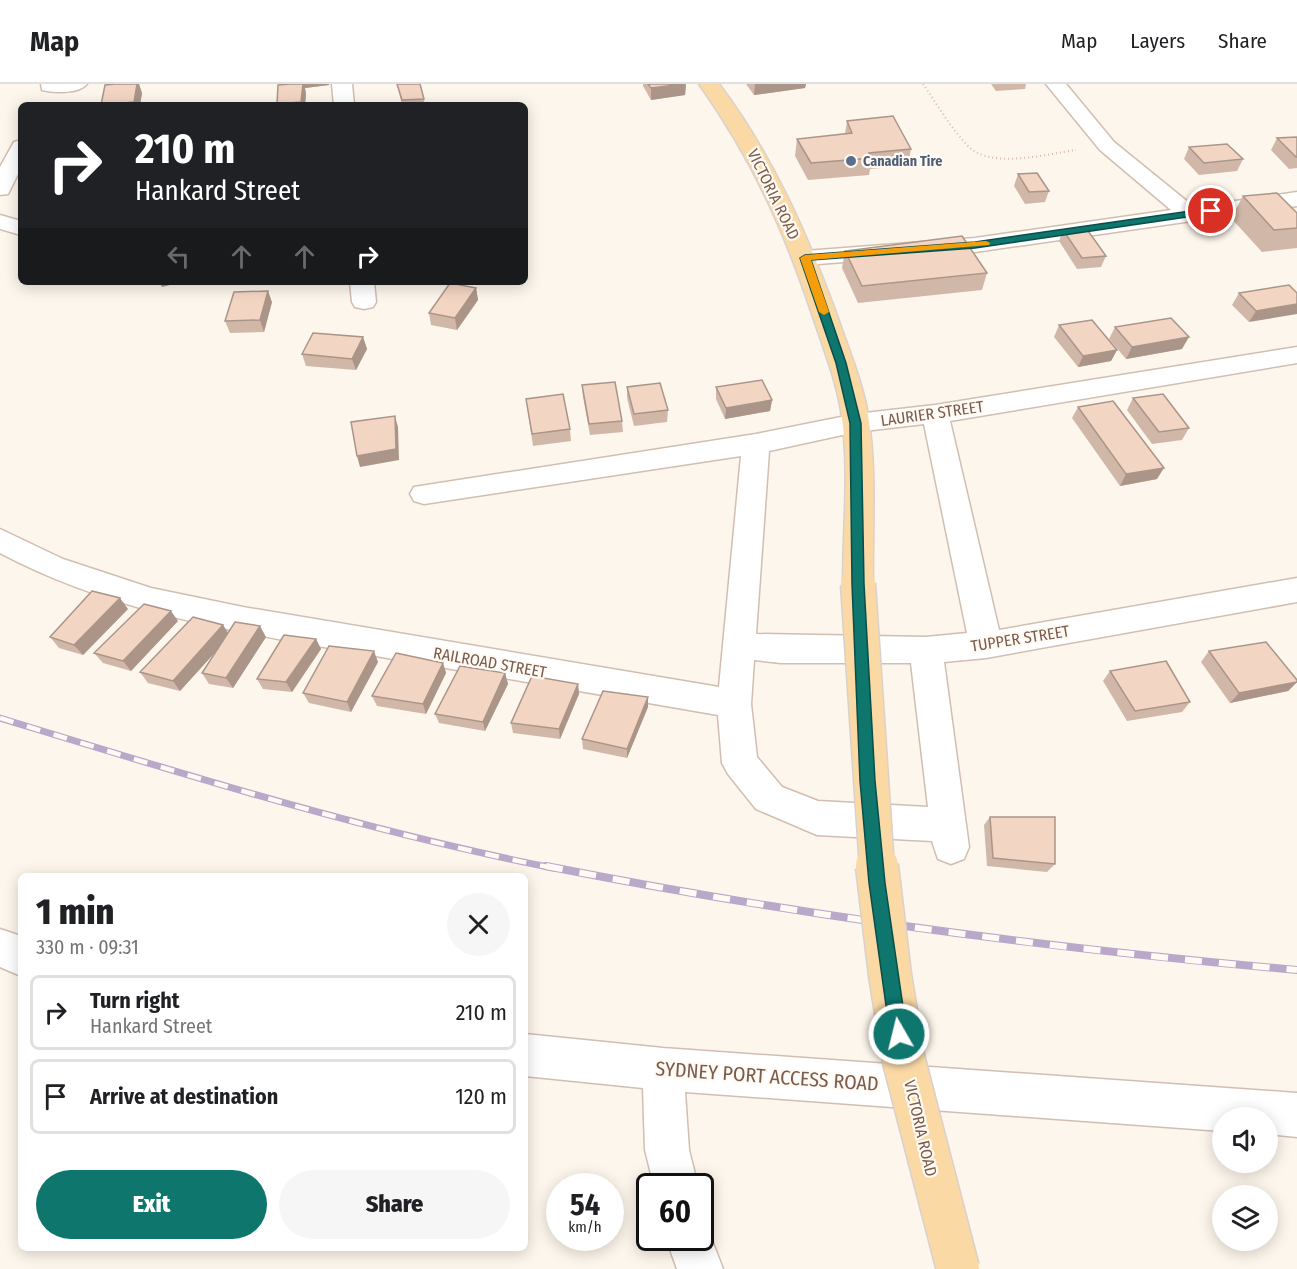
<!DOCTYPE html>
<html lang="en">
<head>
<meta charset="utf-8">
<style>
	:root { --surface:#fff; --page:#f6f6f6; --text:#202124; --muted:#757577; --line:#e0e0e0; --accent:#0f766e }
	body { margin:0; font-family:"Fira Sans Condensed",sans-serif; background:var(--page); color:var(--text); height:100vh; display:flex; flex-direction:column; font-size:22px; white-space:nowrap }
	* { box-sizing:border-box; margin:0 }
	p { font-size:20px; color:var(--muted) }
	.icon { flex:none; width:33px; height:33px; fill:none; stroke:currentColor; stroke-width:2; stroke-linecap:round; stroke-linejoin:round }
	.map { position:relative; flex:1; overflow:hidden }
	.sheet { position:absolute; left:18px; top:789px; width:510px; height:378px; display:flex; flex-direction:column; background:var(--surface); border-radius:9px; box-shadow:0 3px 15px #0003 }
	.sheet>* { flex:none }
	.banner { position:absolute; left:18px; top:18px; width:510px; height:183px; border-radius:9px; box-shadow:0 3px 15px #0003; background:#202124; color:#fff; overflow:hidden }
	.controls { position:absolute; left:1212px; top:1023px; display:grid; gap:12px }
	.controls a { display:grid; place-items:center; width:66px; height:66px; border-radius:50%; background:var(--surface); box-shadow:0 3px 15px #0003; font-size:30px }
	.speed { position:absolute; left:546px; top:1089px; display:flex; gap:12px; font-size:30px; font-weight:700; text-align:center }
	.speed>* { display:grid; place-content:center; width:78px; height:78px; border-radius:50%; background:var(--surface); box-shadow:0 3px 15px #0003; line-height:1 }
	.speed small { font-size:15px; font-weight:400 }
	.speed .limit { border:3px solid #111; border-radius:9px; background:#fff; color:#111 }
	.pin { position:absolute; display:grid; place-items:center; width:51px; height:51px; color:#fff; margin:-26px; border:3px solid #fff; border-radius:50%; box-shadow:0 2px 6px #0007 }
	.me { position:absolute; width:66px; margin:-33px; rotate:352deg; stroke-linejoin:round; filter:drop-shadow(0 0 4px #0008) }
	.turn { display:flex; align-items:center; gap:21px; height:126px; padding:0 18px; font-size:27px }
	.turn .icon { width:78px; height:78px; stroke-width:2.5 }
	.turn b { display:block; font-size:42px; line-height:51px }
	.lanes { display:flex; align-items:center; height:57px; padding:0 18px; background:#0003; justify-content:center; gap:30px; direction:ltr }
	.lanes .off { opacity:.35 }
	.round { display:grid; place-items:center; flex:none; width:63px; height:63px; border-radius:32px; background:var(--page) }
	.headline { display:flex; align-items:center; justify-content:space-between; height:102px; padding:0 18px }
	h1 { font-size:36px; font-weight:800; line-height:45px }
	.action { display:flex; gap:12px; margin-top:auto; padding:12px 18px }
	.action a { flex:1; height:69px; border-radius:36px; background:var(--accent); color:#fff; font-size:24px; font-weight:800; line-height:69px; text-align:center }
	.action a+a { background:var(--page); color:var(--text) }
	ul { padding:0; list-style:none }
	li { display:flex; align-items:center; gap:18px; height:75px; margin:0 12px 9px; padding:0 6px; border:3px solid var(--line); border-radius:9px }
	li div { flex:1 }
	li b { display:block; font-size:22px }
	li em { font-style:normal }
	header { display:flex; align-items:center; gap:36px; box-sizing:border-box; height:84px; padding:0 30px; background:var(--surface); border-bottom:2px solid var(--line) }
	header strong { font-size:28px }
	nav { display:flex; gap:33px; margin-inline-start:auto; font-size:21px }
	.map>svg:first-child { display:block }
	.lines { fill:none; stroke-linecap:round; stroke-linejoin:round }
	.minor-casing { stroke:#d1beb0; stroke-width:3 }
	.major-casing { stroke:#dad1cd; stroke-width:3 }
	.path { stroke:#d9b8a5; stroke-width:2; stroke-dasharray:1 3; stroke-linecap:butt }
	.minor { fill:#fff; fill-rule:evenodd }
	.major { fill:#fbd9a5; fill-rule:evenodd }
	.rail-far1-casing { stroke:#b9a8c9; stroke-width:7 }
	.rail-casing { stroke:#b9a8c9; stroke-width:8 }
	.rail-far1 { stroke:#fffaf3; stroke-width:4.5; stroke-dasharray:14; stroke-linecap:butt }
	.rail { stroke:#fffaf3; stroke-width:6; stroke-dasharray:17; stroke-linecap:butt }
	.major-bridge-far1-casing { stroke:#dad1cd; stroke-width:37; stroke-linecap:butt }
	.major-bridge-casing { stroke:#dad1cd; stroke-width:45; stroke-linecap:butt }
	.major-bridge-far1 { stroke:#fbd9a5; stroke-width:34 }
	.major-bridge { stroke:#fbd9a5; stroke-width:42 }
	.wall { fill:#d1b7a8 }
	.shaded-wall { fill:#aa9588 }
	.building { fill:#f3d5c3; stroke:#aa9588; stroke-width:1.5 }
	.route { fill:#0f766e; stroke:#0a4d48; stroke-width:1.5 }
	.slow { fill:#f59e0b }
	.service-dot { fill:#5c6f8a; stroke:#fffaf3; stroke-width:2 }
	.labels { text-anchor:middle; stroke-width:4.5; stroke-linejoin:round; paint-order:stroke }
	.far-service-label { font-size:14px; font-weight:bold; fill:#4e5e75; stroke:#fffaf3; text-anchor:start }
	.street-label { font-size:16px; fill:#7a5c4d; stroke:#fffaf3 }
	.near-street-label { font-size:20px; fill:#7a5c4d; stroke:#fffaf3 }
</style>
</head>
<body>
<header>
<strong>Map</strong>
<nav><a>Map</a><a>Layers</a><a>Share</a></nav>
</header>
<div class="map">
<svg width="1297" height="1185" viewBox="0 0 1297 1185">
	<rect width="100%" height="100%" fill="#fdf6ec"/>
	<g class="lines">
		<defs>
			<path id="minor" d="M41,0H87C79,10 53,9 42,6Z
				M332,0H352L354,21H334Z
				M1046,0H1066L1114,58L1194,123L1297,108V122L975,168L805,181L797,179L793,174L797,169L805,167L975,154L1171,126L1100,66Z
				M21,56V84L8,110L0,111V83L14,58Z
				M0,131L21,137V151L0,145Z
				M350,198H374L376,218L373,223L364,225L355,223L352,218Z
				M1297,263V279L950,337L999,546L1297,494V518L986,574L944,578L969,763L964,775L951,780L938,775L932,757L817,751L756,725L728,690L722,679L718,631C602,611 486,591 370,571C243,549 115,530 0,469V445L63,475L151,504L243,523L719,603L741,372L424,420L414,417L410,410L414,403L756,350L856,330L935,321ZM924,340L967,549L926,553L756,550L769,367L856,348ZM754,576L781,579H911L928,723L818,717L782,703L757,673L751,620Z
				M0,845L21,852V892L0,883Z
				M525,950L663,964L1297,1009V1053L1268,1050V1034H1222V1047L685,1008L689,1066L698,1102H654L645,1066L643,1004L525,992Z
				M700,1136L705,1138L723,1185H677L666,1154H700Z"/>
			<path id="major" d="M699,0H719C774,73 809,154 840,240C850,269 863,300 868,331C877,387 872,444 873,500L869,508L858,512L847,508L843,500C843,443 850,384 841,327C836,296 824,266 814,236C784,146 754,78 699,0Z"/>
		</defs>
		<use href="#minor" class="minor-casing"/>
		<use href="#major" class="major-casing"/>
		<path class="path" d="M923,0C937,20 950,43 967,61C989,86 1047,70 1076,66"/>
		<use href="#minor" class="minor"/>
		<use href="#major" class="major"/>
		<defs>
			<path id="rail-far1" d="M0,634C183,690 365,747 553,784"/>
			<path id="rail" d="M546,782C794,831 1045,864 1297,886"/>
		</defs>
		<use href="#rail-far1" class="rail-far1-casing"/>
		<use href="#rail" class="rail-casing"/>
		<use href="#rail-far1" class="rail-far1"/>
		<use href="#rail" class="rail"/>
		<defs>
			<path id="major-bridge-far1" d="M858,500L877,784"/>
			<path id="major-bridge" d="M877,782L890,891L904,977L958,1185"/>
		</defs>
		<use href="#major-bridge-far1" class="major-bridge-far1-casing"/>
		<use href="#major-bridge" class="major-bridge-casing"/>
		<use href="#major-bridge-far1" class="major-bridge-far1"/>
		<use href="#major-bridge" class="major-bridge"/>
	</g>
	<path class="wall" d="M115,0H139L142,9L140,21H101Z
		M290,0L329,1L305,4L306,10L305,21H278L277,20Z
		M397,0H420L425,21H402Z
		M643,0H686L685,11L651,16L643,2Z
		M746,0H806L805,4L754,11Z
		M991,0H1026L1025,5L996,7Z
		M847,37L911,65L908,82L870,85L869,91L808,96L795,72L797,55L845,50Z
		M1297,53V84L1289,85L1271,66L1277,54Z
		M1189,63L1243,75L1237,87L1199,91L1184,75Z
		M1018,90L1049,107L1045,118L1025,120L1014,102Z
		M1243,112L1297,129V164L1262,168L1231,134Z
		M1063,146L1106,172L1101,183L1077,185L1059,157Z
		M845,167L987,189L982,206L858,219L842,184Z
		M252,198H284V199L253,201Z
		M1289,201L1249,238L1232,221L1239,209Z
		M476,204L478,216L457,246L431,241L429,229Z
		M272,218L264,248L230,249L225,237Z
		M1059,241L1117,266L1111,277L1078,283L1054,253Z
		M1115,243L1182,265L1126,275L1109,255Z
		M363,253L367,265L356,286L306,282L302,270Z
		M582,301L622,337L623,348L590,351L583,313Z
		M627,303L668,326L667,338L634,342L627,314Z
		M716,303L772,316L770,327L725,335L716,315Z
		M1133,314L1189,344L1182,356L1152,360L1127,326Z
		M526,315L570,345L571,357L533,362Z
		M1078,323L1157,395L1120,402L1072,334Z
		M128,525L83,571L59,564L50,553Z
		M178,537L131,587L103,579L94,569Z
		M223,541L228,549L266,553L233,604L209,600L202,589L218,565L180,607L148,599L140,588Z
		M316,555L321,565L292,608L263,605L257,595Z
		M1209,567L1297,596V598L1288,607L1230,619L1201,578Z
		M378,578L351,628L309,619L303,609Z
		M443,579L446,589L426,630L377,622L372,612Z
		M1110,587L1190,618L1182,628L1127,637L1103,597Z
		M505,589L508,600L485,647L439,639L435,630Z
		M578,600L579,610L560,655L513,649L511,639Z
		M648,623L627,674L583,665L582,655Z
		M990,733L1055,780L1047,788L987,782L984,741Z"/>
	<path class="shaded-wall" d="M137,0H139L142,9L140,21H135L134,18Z
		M300,0H329V1L305,4L306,10L305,21H302L301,18Z
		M686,0L685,11L651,16V4Z
		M755,0H806L805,4L754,11Z
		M159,198H182L162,203Z
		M476,204L478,216L457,246L455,234Z
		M268,207L272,218L264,248L260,236Z
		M1297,220V230L1249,238L1256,227Z
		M363,253L367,265L356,286L352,275Z
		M1189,253L1182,265L1126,275L1132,263Z
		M1117,266L1111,277L1078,283L1083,272Z
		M772,316L770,327L725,335L726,324Z
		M395,332L398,343L399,376L360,383L357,372Z
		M1164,384L1157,395L1120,402L1126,390Z
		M120,514L128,525L83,571L74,561Z
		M171,527L178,537L131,587L123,577Z
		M223,541L230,552L180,607L173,597Z
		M260,542L266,553L233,604L226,594Z
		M316,555L321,565L292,608L286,598Z
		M374,567L378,578L351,628L347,618Z
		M443,579L446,589L426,630L423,620Z
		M505,589L508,600L485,647L483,638Z
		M1297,598L1288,607L1230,619L1239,609Z
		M578,600L579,610L560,655L559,645Z
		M648,613V623L627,674V665Z"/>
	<path class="building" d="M115,0H137L134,18L101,21L105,1Z
		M290,0H303L301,18L277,20L278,1Z
		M397,0H420L424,15L402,16Z
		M648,0H683L651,4Z
		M893,32L911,65L869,69L872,74L811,79L797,55L852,49L847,37Z
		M1297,53V73H1296L1277,54Z
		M1227,60L1243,75L1204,79L1189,63Z
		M1037,89L1049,107L1029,108L1018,90Z
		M1277,109L1297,129V144L1274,146L1243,112Z
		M1086,144L1106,172L1082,174L1063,146Z
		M962,152L987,189L862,202L845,167Z
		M450,199L476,204L455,234L429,229Z
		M1289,201L1297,209V220L1256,227L1239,209Z
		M268,207L260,236L225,237L234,208Z
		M1171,234L1189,253L1132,263L1115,243Z
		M1092,236L1117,266L1083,272L1059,241Z
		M313,249L363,253L352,275L302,270Z
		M762,296L772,316L726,324L716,303Z
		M615,298L622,337L589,340L582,301Z
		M660,299L668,326L634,330L627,303Z
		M563,310L570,345L532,350L526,315Z
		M1163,310L1189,344L1159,348L1133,314Z
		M1113,317L1164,384L1126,390L1078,323Z
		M395,332L396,365L357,372L351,338Z
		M92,507L120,514L74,561L50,553Z
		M144,520L171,527L123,577L94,569Z
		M193,533L223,541L173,597L140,588Z
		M235,538L260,542L226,594L202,589Z
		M284,551L316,555L286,598L257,595Z
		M1266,558L1297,596V598L1239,609L1209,567Z
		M329,562L374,567L347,618L303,609Z
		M396,569L443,579L423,620L372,612Z
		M1166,577L1190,618L1135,627L1110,587Z
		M460,582L505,589L483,638L435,630Z
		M532,592L578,600L559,645L511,639Z
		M603,607L648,613L627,665L582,655Z
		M990,733H1055V780L993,774Z"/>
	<path class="route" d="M1211,124L1216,127L1214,129L975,164L811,176L846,279L861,339L864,500L875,697L885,799L907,950L905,956L899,958L893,956L890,950L869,799L860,697L852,500L850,339L836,279L800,174L805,171L975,158Z"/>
	<path class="slow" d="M986,157L990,159L989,161L811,176L829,228L824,231L819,228L800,174L805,171Z"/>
	<circle class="service-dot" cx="851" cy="77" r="6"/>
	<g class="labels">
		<g class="far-service-label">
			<text x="863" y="82">Canadian Tire</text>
		</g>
		<g class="street-label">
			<text transform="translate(774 110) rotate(64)" y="6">VICTORIA ROAD</text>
			<text transform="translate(932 329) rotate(-8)" y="6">LAURIER STREET</text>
			<text transform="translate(1020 554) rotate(-9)" y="6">TUPPER STREET</text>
			<text transform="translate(490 578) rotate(10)" y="6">RAILROAD STREET</text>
			<text transform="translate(921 1044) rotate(77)" y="6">VICTORIA ROAD</text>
		</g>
		<g class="near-street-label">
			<text transform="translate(767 992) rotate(4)" y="7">SYDNEY PORT ACCESS ROAD</text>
		</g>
	</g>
</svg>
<div class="controls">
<a><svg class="icon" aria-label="sound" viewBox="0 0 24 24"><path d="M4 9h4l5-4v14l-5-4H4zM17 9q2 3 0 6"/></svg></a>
<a><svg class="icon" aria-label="layers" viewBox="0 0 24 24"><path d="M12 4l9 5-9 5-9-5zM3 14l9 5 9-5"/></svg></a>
</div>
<div class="speed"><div>54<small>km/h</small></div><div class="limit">60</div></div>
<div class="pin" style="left:1211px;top:127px;background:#d93025"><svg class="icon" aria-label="arrive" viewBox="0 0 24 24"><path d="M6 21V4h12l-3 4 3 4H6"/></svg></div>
<svg class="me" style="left:899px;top:950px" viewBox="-20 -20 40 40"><circle r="17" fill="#0f766e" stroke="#fff" stroke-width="3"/><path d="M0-11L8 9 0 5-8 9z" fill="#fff"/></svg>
<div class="banner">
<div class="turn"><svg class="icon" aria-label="right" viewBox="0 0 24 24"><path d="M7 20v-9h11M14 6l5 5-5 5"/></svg><div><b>210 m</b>Hankard Street</div></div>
<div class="lanes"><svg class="icon off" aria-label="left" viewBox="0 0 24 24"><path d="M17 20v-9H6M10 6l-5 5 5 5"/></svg><svg class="icon off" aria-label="ahead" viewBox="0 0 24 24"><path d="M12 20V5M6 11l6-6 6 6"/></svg><svg class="icon off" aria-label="ahead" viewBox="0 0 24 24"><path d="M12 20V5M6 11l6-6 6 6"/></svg><svg class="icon" aria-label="right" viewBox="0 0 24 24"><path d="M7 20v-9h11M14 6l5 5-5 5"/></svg></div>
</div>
<section class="sheet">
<div class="headline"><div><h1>1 min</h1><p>330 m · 09:31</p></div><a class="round"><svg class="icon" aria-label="close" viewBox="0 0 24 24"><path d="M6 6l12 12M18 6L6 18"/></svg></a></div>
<ul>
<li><svg class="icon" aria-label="right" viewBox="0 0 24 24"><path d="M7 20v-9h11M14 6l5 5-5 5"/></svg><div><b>Turn right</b><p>Hankard Street</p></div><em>210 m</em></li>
<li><svg class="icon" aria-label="arrive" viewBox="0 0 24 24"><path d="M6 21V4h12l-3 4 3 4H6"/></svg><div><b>Arrive at destination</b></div><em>120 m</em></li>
</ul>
<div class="action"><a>Exit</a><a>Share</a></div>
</section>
</div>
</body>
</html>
